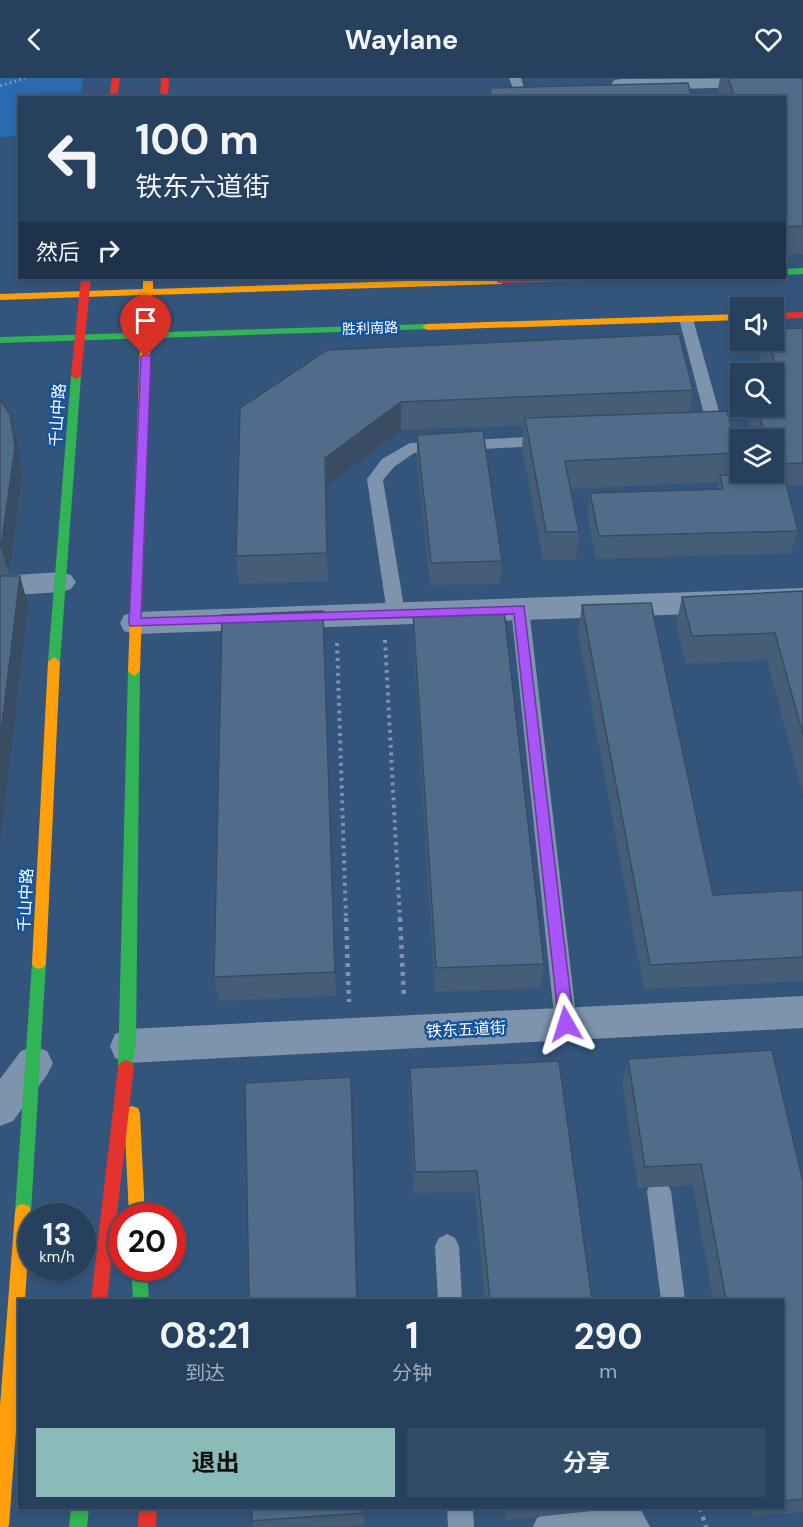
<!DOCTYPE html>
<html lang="zh">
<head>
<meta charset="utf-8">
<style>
	:root { --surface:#26405d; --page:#324b66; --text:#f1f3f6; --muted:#a4afbc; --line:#425972; --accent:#8bbbb9 }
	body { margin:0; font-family:"DM Sans","Noto Sans SC",sans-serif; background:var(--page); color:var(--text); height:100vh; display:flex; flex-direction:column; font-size:22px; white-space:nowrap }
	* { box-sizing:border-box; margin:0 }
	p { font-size:20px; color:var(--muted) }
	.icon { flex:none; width:33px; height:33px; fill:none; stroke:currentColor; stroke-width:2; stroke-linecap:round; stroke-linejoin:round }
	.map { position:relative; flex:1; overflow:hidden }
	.panel { position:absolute; left:18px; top:1221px; width:766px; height:210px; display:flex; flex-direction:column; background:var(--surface); border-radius:0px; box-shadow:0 3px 9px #0003,0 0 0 2px var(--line) }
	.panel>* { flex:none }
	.banner { position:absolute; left:18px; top:18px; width:768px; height:183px; border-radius:0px; box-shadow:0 3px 9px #0003,0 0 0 2px var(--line); background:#26405d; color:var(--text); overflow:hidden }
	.tools { position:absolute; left:730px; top:219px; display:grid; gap:12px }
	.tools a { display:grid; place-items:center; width:54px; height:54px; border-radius:0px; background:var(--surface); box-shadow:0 3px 9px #0003,0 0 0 2px var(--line); font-size:30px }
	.speed { position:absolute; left:18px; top:1125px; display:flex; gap:12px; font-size:30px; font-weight:700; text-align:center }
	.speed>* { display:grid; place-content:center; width:78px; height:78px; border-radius:50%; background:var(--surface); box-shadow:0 3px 9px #0003,0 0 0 2px var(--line); line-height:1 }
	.speed small { font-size:15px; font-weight:400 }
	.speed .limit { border:9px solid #d22; background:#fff; color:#111 }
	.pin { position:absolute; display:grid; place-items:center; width:51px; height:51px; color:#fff; margin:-62px -26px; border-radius:50% 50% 50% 0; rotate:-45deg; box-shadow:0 0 6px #0007 }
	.pin .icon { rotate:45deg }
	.me { position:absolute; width:66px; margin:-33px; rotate:354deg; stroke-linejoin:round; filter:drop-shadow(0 0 4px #0008) }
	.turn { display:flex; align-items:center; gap:21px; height:126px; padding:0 18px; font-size:27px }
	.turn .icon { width:78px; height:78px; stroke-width:2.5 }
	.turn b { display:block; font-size:42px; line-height:51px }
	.then { display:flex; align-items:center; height:57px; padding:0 18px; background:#0003; gap:12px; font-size:22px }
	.eta { display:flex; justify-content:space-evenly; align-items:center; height:102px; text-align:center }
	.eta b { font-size:36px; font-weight:700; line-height:42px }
	.primary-button { display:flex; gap:12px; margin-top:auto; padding:12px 18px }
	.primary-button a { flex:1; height:69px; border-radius:0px; background:var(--accent); color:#111; font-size:24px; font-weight:700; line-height:69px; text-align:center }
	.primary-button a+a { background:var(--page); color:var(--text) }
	header { display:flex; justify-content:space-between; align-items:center; height:78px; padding:0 18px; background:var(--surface); font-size:27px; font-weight:700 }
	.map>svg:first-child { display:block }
	.green { fill:#296ab0 }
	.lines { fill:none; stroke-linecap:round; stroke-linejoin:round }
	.path-far2 { stroke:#7e94ad; stroke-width:3; stroke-dasharray:2 3; stroke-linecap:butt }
	.path-far1 { stroke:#7e94ad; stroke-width:4; stroke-dasharray:3 4.5; stroke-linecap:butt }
	.path { stroke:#7e94ad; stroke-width:4.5; stroke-dasharray:4 5; stroke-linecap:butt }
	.lane { fill:#7e94ad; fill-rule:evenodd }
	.street { fill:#7e94ad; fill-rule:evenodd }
	.fast { fill:#30b455; fill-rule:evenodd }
	.slow { fill:#ff9f0a; fill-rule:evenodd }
	.jam { fill:#e5322d; fill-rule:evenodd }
	.wall { fill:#465d77 }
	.shaded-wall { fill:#394c61 }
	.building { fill:#516c8a; stroke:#394c61; stroke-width:1.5 }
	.route { fill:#a855f7; stroke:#6d37a1; stroke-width:1.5 }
	.labels { text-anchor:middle; stroke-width:5; stroke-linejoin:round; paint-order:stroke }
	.far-street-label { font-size:14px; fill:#fff; stroke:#15539a }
	.street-label { font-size:16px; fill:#fff; stroke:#15539a }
</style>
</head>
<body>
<header><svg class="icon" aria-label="back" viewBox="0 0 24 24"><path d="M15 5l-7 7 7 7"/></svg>Waylane<svg class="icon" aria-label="heart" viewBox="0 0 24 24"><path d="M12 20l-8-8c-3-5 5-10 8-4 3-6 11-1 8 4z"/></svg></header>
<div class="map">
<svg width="803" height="1449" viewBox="0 0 803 1449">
	<rect width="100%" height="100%" fill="#33557c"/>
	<path class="green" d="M0,0H83L81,15H39L37,19L20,20L19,58L0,59Z"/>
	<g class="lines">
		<path class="path-far2" d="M0,8L25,0"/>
		<path class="path-far1" d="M385,562L400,842
			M337,565L346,842"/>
		<path class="path" d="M346,840L349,924
			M400,840L404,920
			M700,1430L706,1449"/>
		<path class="lane" d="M509,0H521L524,10L522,13H514Z
			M686,237L693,241L725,355L723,359H706L704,355L708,351L679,241Z
			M548,358L554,359L556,363L554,367L414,375L394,389L383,402L405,535L402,540L396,541L390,540L387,535L367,401L382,381L410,365Z
			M520,525L526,527L529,531L577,946L574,953L566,956L558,953L555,946L511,531L514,527Z
			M659,1102L667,1105L671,1113L685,1222H661L647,1113L651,1105Z
			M447,1156L455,1160L459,1168L462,1222H438L435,1168L439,1160Z
			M447,1430H473L474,1449H448Z
			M613,1430L641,1432L650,1449H533L537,1440L546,1436Z"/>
		<path class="street" d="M803,0V7L622,13L614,12L611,7L614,2L622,1Z
			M61,494L71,497L76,504L71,511L61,514L0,518V498Z
			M803,510V532L135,556L124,553L120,545L124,537L135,534Z
			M803,918V950L128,985L115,980L110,968L115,956L128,951Z
			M34,968L47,973L53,985L47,997L13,1043L0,1048V1001L21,973Z"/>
		<path class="fast" d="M803,190V196L784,197V191Z
			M427,246L431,247V251L0,265V259Z
			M76,295L81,298L60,584L54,589L48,584L71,298Z
			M134,588L140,593L136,968L131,994L126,996L121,994L118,989L128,593Z
			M39,879L44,881L46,885L31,1134L29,1140L23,1142L17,1140L15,1134L32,885L34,881Z
			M131,1190H147L149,1222H133Z
			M71,1430H89L87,1449H69Z"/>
		<path class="slow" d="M143,200H153V211L501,200L506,203L501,206L152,217L140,593L134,598L128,593L142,217L0,222V216L143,211Z
			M741,236V242L427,252L422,249L427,246Z
			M54,579L60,584L46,885L44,889L39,891L34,889L32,885L48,584Z
			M132,1028L138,1030L140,1035L145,1138H129L124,1035L126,1030Z
			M23,1126L29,1128L31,1134L25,1222H20V1300L9,1447L8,1449H0V1328L15,1134L17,1128Z"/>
		<path class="jam" d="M112,0H120L117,20H109Z
			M161,0H169L168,20H160Z
			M81,200H91L81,298L76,301L71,298Z
			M501,200H601L596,203L497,205V201Z
			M803,234V240L774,241V235Z
			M126,982L131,984L134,989L107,1222H91L118,989L121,984Z
			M139,1430H157L156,1449H138Z"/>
	</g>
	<path class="wall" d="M720,0H803V176L784,177V20H721L718,12Z
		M803,250V407L786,408L798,453L791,475L596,481L587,437L590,415L717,411L718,404L570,411L579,454L576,482H543L522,369L524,347L401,352L327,408L328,503L239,506L236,478L240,330L693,312L689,334L739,375L734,397H766L765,394H774V362H754L743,328H774V296H743V293L764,292L759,274L762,262H774Z
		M741,304V323L738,316Z
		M0,322L10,336L18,365L22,397L9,497L0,498Z
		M417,357L502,483L500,506L430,507L417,380Z
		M803,513V717L767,582L686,586L676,546L682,519Z
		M582,527L713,817L803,812V903L644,911L578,554Z
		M413,535L544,886L540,910L435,914L413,562Z
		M324,561L336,918L219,923L214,899Z
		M628,981L803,1104V1434L752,1438L750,1430H783V1222H713L693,1107L638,1110L622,1004Z
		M410,990L592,1222H485L475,1114L414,1115L409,1013Z
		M252,1430H364V1448L254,1449L252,1443Z
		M505,1430H613L612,1431L506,1442Z"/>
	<path class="shaded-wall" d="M401,324V352L327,408L328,503L327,475L325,380Z
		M10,336L18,365L22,397L9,497L1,469Z
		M20,498L28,526L0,766V663Z
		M323,533L324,561L336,918L335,894Z
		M351,999L353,1022L358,1222H357Z"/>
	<path class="building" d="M728,0H803V148L784,149V20H735Z
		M688,5L692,20H491L490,10Z
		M803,250V385L776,386L774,381V362H767L756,328H774V296H744L743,293L777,291L768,262H774V251Z
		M679,256L693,312L401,324L325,380L327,475L236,478L240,330L327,272Z
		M0,322L10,336L15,369L1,469H0Z
		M727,333L739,375L565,383L579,454H546L525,340Z
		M483,353L502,483L431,485L417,357Z
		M720,397H784L798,453L599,458L590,415L723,411Z
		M0,498H20L0,663Z
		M803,513V657L775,555L692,558L682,519Z
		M651,525L713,817L803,812V879L650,887L582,527Z
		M504,532L544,886L436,890L413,535Z
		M323,533L335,894L214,899L222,537Z
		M772,972L803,1104V1421L783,1423V1222H726L701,1086L645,1089L628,981Z
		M559,983L592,1222H490L477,1093L415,1094L410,990Z
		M351,999L357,1222H249L245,1005Z
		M252,1430H363V1435L252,1443Z"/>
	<path class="route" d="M146,275L151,279L141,540L524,528L574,946L572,951L566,953L561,951L559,946L514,536L130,548L129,545L141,279Z"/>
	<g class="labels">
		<g class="far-street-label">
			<text transform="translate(370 250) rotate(-2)" y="5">胜利南路</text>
		</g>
		<g class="street-label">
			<text transform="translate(57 337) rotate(-86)" y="6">千山中路</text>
			<text transform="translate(25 822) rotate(-87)" y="6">千山中路</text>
			<text transform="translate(466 951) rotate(-3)" y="6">铁东五道街</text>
		</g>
	</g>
</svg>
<div class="tools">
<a><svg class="icon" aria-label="sound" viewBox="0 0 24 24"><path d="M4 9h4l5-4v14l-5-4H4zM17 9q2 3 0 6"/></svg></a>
<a><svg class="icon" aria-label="search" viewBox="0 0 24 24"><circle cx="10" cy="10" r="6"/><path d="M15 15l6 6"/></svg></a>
<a><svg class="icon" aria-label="layers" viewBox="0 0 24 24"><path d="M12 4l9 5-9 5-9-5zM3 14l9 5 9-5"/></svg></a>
</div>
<div class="speed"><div>13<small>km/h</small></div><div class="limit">20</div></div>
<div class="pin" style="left:146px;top:279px;background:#d93025"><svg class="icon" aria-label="arrive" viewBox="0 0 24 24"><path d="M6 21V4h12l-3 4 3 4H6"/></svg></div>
<svg class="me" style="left:566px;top:946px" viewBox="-20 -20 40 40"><path d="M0-17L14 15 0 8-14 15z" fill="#a855f7" stroke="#fff" stroke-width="4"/></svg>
<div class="banner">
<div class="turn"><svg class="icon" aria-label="left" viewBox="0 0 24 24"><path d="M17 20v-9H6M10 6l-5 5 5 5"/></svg><div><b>100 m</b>铁东六道街</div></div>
<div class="then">然后<svg class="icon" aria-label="right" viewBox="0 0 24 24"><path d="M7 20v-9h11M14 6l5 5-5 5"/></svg></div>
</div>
<section class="panel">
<div class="eta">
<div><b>08:21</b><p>到达</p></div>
<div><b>1</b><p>分钟</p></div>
<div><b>290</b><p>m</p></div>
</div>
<div class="primary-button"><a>退出</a><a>分享</a></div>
</section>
</div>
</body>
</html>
